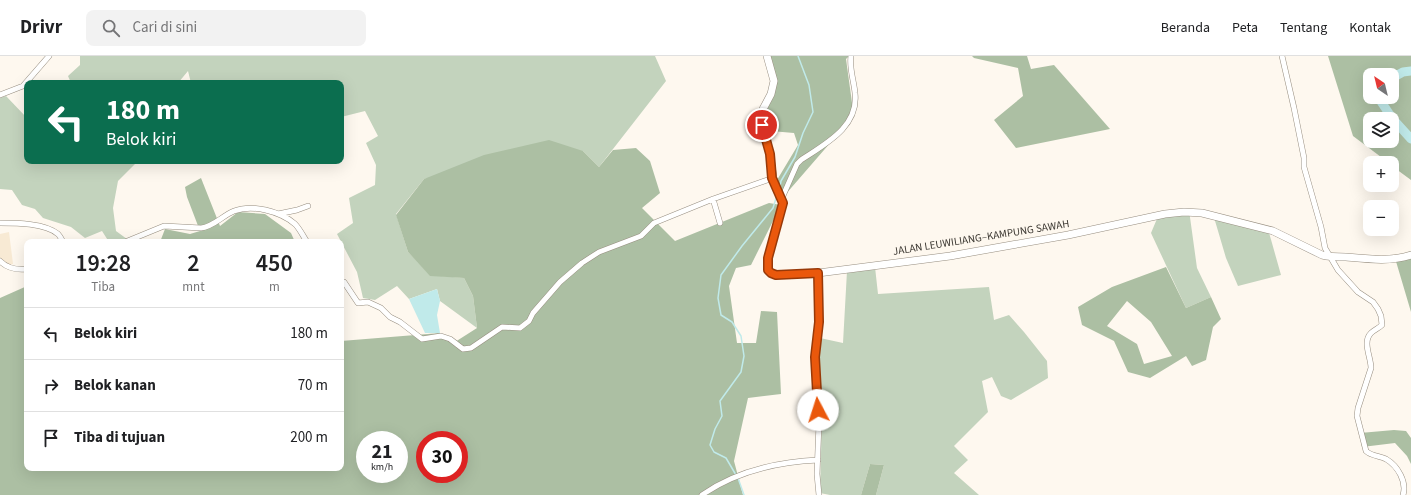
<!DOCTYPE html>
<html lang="id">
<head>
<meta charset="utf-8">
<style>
	:root { --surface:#fff; --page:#f2f2f2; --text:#202124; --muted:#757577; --line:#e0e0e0 }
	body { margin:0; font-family:"Source Sans 3",sans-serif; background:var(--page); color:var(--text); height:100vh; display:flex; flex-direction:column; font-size:15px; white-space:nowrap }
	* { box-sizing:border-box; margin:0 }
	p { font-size:13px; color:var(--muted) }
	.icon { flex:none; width:22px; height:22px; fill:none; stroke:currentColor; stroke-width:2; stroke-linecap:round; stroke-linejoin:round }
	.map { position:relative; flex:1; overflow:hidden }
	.side { position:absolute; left:24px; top:183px; width:320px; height:232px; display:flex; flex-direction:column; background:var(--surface); border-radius:8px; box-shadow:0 4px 16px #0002 }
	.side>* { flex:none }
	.guide { position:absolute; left:24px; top:24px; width:320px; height:84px; border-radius:8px; box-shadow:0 4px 16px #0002; background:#0b6e4f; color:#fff; overflow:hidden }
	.needle { width:26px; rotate:325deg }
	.controls { position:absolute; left:1363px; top:12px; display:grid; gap:8px }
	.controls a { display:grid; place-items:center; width:36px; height:36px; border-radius:8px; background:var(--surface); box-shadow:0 4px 16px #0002; font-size:20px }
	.speed { position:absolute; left:356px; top:375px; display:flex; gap:8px; font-size:20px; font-weight:700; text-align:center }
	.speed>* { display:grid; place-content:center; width:52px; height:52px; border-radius:50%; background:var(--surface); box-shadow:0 4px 16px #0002; line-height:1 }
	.speed small { font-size:10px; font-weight:400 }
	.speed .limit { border:6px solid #d22; background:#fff; color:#111 }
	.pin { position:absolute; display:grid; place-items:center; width:34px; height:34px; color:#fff; margin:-17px; border:2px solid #fff; border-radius:50%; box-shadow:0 1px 4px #0007 }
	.me { position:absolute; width:44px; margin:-22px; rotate:355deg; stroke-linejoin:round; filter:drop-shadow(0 0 3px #0008) }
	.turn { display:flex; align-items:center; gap:14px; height:84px; padding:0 16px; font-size:18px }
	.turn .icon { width:52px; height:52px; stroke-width:2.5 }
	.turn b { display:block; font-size:28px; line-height:34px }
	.eta { display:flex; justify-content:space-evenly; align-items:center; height:68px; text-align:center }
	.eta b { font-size:24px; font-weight:600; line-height:28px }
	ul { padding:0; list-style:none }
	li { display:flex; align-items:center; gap:12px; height:52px; padding:0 16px; border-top:1px solid var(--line) }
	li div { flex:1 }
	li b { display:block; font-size:15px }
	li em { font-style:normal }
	header { display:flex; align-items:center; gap:24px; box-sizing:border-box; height:56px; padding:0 20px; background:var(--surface); border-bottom:1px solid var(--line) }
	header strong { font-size:19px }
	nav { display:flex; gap:22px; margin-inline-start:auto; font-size:14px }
	.search { width:280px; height:36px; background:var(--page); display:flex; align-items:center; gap:10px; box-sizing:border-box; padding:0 14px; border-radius:8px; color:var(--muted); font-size:15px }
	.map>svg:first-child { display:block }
	.built { fill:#f8ead4 }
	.green { fill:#c3d3bd }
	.forest { fill:#acbfa3; fill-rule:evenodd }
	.water { fill:#c0eaea }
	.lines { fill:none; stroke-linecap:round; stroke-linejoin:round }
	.stream { stroke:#c0eaea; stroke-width:1.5 }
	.river { stroke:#c0eaea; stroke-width:9 }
	.street-casing { stroke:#978e80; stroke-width:6 }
	.secondary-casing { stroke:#978e80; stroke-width:8 }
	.street { stroke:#fff; stroke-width:5 }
	.secondary { stroke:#fff; stroke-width:7 }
	.route-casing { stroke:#983908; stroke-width:10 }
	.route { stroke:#ea580c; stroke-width:7 }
	.labels { text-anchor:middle; stroke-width:3; stroke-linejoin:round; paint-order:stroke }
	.street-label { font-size:11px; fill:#3a3630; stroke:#fef8ef }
</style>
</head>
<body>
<header>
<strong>Drivr</strong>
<div class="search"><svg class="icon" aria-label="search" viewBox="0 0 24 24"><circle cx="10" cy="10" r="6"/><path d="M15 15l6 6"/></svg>Cari di sini</div>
<nav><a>Beranda</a><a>Peta</a><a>Tentang</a><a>Kontak</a></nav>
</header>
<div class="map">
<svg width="1411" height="439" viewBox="0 0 1411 439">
	<rect width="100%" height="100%" fill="#fef8ef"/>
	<path class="built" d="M9,176L13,208L5,209L0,204V178Z"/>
	<path class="green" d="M80,0H655L666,25L599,111L583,95L424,123L396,158L408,196L430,219L464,222L473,240L477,272L440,245L437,233L409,243L397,230L375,244L363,242L357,216L337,178L353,167L349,142L375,129L376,109L366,87L378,80L365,55L341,61V27H191L188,15L178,27H71L68,20L80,9Z
		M6,40L27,62V105H138L118,125L113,152L116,175L131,186H109L102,175L85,182L71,171L43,162L35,153L22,149L12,134L0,133V42Z
		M1189,154L1197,212L1211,241L1186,252L1151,177L1159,158Z
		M1213,158L1268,173L1281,219L1238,230L1226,202Z
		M875,211L878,238L989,231L994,264L1009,259L1024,276L1047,305L1048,322L1011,344L1001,340L992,321L982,325L988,356L954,390L968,404L954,417L979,439H876L884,409L870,408L861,439H830L820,437L822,356L816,310L820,282L843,287L847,215Z"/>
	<path class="forest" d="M768,0H849L846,3L853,54L837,79L785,139L774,129L798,89L794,77L758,74L761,53L776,28Z
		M972,0H1027L1031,13L1054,9L1110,73L1016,92L994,64L1023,40L1018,12L974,2Z
		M1328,0H1411V124L1392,110V107H1389L1353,80ZM1370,19H1392V41H1370ZM1370,63H1392V85H1370Z
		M549,84L583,95L599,111L613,94L636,92L650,105L660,137L642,152L675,185L769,147L781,149L751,209L736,212L729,230L737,287H756L761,255L777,256L781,338L748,342L734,405L743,439H0V242L27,230V412H341V285L440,277L455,286L477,272L473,240L464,222L430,220L408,196L396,159L424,123L484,99ZM365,384H399V418H365ZM425,384H459V418H425Z
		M201,122L220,170L238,156L265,158L291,177L295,186H160L165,173L190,178L200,175L187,141L185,131Z
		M1411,195V256L1395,202Z
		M1166,211L1186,252L1211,241L1221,263L1213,271L1206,304L1192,310L1186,300L1150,322L1128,316L1114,285L1082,269L1078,251L1112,231ZM1127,245L1151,266L1172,300L1144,308L1137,288L1107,270Z
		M1394,374L1406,375L1411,382V408L1407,400L1395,387L1362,391L1360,377Z
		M870,408L884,409L876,439H861Z"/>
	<path class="water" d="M437,233L440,245L437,259L440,277H425L409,243Z"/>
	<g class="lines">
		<path class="stream" d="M780,130L781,125L795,101L803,77L813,56L809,29L798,0
			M736,419L726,402L714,396L710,389L715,373L722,360L720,345L741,316L744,300L741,280L732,266L721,259L718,242L721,219L742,190L773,152L777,139
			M738,422L744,439"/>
		<path class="river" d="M1392,22L1403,16L1411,15
			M1378,41L1392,62L1411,83"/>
		<defs>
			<path id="street" d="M1282,0L1294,52L1304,102V111L1321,171L1325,192L1338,214L1358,236L1373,246L1378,253L1381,260L1382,269C1379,272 1374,274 1371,277C1362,286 1371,301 1371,312L1358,352L1357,360L1366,395C1371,400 1380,400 1386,403C1398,410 1407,426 1403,439
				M0,39L23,30L49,0
				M782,142L797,108L801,104C825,88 859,71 855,37C854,25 849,12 851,0
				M713,143L720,167
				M278,158L297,154L308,150
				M0,167C16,167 45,167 58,178C60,180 62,184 63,186
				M125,186L164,170L201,172C213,171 222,160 234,155C252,148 280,155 295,168C300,173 303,180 307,186
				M0,205C8,213 17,214 27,213
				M818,217L819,266L815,301L819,367L817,418L819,439
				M341,226H344L358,247L368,246L381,252L390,261L400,266L422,283L441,280L450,283L463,293L471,292L502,271L520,272L529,265L533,257L560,226L582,207L599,196L641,180L654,167L713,143L773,122
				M702,439C736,415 777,406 818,404"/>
			<path id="secondary" d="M767,0L774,25L771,38L763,53L761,61L762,69L770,98L773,122L783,147L768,202V214L771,217L776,219L818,217L950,200L1068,179L1165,158L1184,156L1202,157L1273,175L1322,199C1330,201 1338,201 1346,201C1368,203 1390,206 1411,199"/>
		</defs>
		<use href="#street" class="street-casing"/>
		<use href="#secondary" class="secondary-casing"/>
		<use href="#street" class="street"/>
		<use href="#secondary" class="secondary"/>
	</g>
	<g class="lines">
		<defs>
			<path id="route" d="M762,69L770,98L772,122L783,147L768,202V214L771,217L776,219L818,217L819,266L815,301L818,354"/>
		</defs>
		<use href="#route" class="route-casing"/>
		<use href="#route" class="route"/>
	</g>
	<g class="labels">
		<g class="street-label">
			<text transform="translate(981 181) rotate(-9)" y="4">JALAN LEUWILIANG–KAMPUNG SAWAH</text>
		</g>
	</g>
</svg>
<div class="controls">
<a><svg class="needle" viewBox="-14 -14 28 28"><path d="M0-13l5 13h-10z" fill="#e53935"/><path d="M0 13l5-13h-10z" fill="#757577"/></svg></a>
<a><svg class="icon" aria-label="layers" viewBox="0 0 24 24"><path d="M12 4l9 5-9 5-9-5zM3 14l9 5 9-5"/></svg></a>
<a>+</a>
<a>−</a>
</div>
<div class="speed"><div>21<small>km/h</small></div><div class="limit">30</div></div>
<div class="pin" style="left:762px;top:69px;background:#d93025"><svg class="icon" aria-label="arrive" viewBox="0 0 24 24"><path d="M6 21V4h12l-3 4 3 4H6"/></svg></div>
<svg class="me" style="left:818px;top:354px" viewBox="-20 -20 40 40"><circle r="19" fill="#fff"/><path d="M0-13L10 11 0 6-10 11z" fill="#ea580c"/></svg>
<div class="guide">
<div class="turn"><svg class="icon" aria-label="left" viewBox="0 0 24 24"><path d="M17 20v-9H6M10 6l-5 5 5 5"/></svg><div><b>180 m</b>Belok kiri</div></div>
</div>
<section class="side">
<div class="eta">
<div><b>19:28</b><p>Tiba</p></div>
<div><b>2</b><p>mnt</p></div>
<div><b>450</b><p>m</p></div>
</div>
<ul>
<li><svg class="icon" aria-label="left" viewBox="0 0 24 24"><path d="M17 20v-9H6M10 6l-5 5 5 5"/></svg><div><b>Belok kiri</b></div><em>180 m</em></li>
<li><svg class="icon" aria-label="right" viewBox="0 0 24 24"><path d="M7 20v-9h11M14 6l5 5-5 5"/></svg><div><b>Belok kanan</b></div><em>70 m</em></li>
<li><svg class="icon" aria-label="arrive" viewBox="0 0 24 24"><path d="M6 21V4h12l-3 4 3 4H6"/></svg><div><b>Tiba di tujuan</b></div><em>200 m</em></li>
</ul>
</section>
</div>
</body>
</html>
